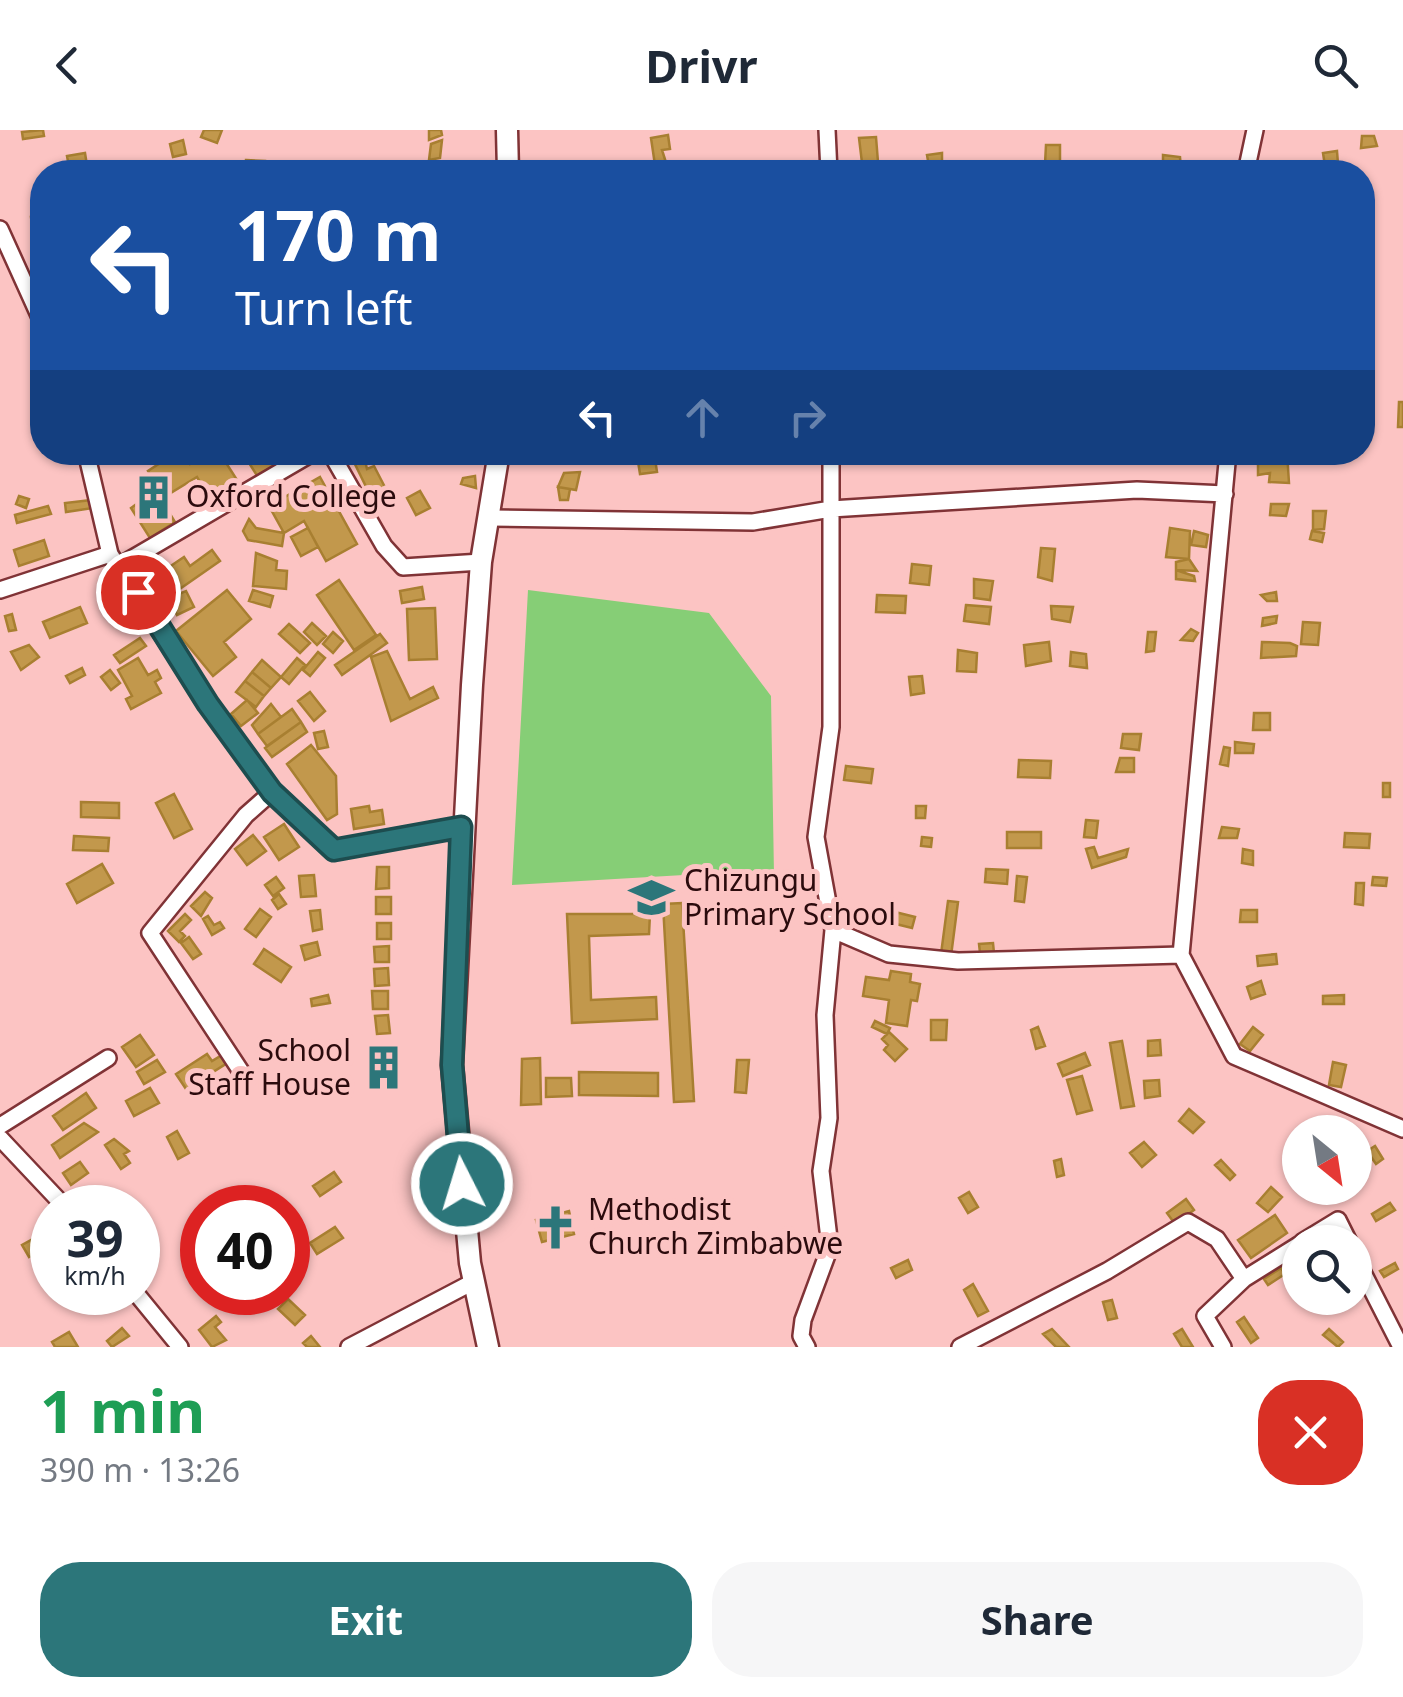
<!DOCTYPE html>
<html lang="en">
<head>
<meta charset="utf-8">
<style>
	:root { --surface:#fff; --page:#f6f6f7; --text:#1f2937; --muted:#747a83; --accent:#2c767a }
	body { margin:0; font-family:"Noto Sans",sans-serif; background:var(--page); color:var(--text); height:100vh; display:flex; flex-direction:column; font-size:38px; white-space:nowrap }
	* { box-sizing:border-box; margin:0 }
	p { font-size:32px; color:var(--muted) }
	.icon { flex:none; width:55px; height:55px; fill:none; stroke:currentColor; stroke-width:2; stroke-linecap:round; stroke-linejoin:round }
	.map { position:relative; height:1217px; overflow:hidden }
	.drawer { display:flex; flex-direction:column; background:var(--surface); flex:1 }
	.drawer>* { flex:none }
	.banner { position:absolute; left:30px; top:30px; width:1345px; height:305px; border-radius:40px; box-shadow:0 2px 8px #0004; background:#1a4fa0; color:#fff; overflow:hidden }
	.needle { width:65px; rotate:150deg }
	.buttons { position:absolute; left:1282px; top:985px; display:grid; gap:20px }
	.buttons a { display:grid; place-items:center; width:90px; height:90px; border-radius:50%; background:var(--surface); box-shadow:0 2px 8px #0004; font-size:50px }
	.speed { position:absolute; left:30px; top:1055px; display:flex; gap:20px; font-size:50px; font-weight:700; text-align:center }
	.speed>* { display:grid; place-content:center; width:130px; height:130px; border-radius:50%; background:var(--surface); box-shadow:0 2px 8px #0004; line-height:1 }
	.speed small { font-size:25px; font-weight:400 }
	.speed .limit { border:15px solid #d22; background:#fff; color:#111 }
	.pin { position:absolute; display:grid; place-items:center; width:85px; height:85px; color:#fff; margin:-42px; border:5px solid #fff; border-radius:50%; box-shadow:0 2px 10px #0007 }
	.me { position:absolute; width:110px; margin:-55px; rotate:355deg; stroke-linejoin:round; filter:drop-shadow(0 0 8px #0008) }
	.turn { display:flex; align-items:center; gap:35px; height:210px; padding:0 40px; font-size:45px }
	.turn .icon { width:130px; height:130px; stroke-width:2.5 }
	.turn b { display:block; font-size:70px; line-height:85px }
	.lanes { display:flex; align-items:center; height:95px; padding:0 40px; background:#0003; justify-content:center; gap:50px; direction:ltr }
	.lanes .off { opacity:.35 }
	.round { display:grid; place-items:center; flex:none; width:105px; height:105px; border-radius:40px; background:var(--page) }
	.headline { display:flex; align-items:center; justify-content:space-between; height:170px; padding:0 40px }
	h1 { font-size:60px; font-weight:700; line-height:75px; color:#1e9e55 }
	.button { display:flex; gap:20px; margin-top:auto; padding:20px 40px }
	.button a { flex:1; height:115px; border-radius:40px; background:var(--accent); color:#fff; font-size:40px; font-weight:700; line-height:115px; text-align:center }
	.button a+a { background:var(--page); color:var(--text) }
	header { display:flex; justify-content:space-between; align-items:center; height:130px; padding:0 40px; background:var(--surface); font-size:45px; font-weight:700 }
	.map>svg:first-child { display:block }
	.green { fill:#86ce76 }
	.building { fill:#c2984c; stroke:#a87f31; stroke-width:2.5 }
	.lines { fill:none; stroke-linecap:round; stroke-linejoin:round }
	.minor-casing { stroke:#803336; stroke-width:20 }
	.tertiary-casing { stroke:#803336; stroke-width:25 }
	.minor { stroke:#fff; stroke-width:15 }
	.tertiary { stroke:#fff; stroke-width:20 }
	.route-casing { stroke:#1d4d4f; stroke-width:25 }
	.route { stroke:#2c767a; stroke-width:18 }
	.labels { text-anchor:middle; stroke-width:10; stroke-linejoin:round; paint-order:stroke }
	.poi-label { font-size:30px; fill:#2b0b0d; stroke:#fcc4c3; text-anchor:start }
</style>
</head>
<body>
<header><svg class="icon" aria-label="back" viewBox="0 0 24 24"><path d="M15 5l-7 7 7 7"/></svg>Drivr<svg class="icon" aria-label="search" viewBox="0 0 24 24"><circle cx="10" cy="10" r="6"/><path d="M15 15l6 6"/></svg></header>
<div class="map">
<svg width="1403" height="1217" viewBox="0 0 1403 1217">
	<rect width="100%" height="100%" fill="#fcc4c3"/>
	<path class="green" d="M528,460L709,483L771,566L774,745L701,744L512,755Z"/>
	<path class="building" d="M43,0L44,6L23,9L22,2Z
		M204,0H222L217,13L201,7Z
		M429,0H441L442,5L429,10Z
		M668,5L670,19L662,20L669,42H656L651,8Z
		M1362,6H1374L1377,16L1361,18Z
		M876,7L878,32L862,33L859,8Z
		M183,10L186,24L173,27L170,14Z
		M442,10L440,28L429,30L431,14Z
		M1046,15H1060V34H1045Z
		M1337,21L1338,34L1325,36L1323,23Z
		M85,23L88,42H70L67,26Z
		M942,23V42H930L927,25Z
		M1163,25L1180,27L1181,39L1163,38Z
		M246,30L265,31L264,42H245Z
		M756,32L757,42H746L745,33Z
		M42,86V104L33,105L31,87Z
		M1399,272H1403V297H1398Z
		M177,322H183L190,334L207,323L211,331L221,325L239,353L211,370L197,347L161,369L175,392L150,408L131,378L142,370L139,365L156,354L148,341Z
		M242,322H278L284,331L258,347Z
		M349,322H363L367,339L374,336L390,367L375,375Z
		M654,322L657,342L640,344L637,325Z
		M1258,322H1287L1289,353L1269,352L1270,343L1258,345Z
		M580,342L576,360L558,357L564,343Z
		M475,346L476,358L461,354L463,348Z
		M320,347L357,414L326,431L304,391L284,403L269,376Z
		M558,357L570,359L568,370H560Z
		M420,361L430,378L416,385L407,368Z
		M19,366L29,369L26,378L16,374Z
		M92,370L93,378L66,382L65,373Z
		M1271,374H1289L1286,386L1270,385Z
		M48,376L51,384L17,393L15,385Z
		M1313,381H1326L1324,399L1313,400Z
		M249,389L256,398L284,403L282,416L248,410L243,401Z
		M308,398L318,417L301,426L291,407Z
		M1170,398L1190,401L1189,429L1166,427Z
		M1194,401L1208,405L1206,417L1191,415Z
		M1312,401L1324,403L1322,412L1310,409Z
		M44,410L49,426L19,436L14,420Z
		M1041,418L1055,419L1052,451L1038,447Z
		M212,420L220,431L161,472L147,452L184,427L190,436Z
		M256,423L277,431L276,440L287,441L286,459L253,456Z
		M1189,429L1197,441L1176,440V432Z
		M912,434L931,436L929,455L910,453Z
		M1176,440L1194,446L1195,451L1176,449Z
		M974,449L993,451L990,470L974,468Z
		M339,450L376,505L354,520L317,465Z
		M422,457L424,469L402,473L400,461Z
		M227,460L251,489L224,512L236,527L213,546L176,501Z
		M253,460L273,466L270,477L249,471Z
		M186,461L194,477L177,485L169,468Z
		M1276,462L1277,471H1267L1261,465Z
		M877,465L906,466L905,483L876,482Z
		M966,475L991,477L989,494L964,491Z
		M1051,476L1073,477L1070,492L1052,489Z
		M80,477L87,493L50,508L43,492Z
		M435,478L437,529L409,530L407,479Z
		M12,484L16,500L9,501L5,486Z
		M1277,486L1276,493L1262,496L1263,488Z
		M1303,492L1320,493L1318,515L1301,514Z
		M312,493L326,506L317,515L304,502Z
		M289,494L310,513L300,523L279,504Z
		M1191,499L1198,503L1193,511L1181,510Z
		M333,502L343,511L333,523L323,514Z
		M1148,502H1156L1154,521L1146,522Z
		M380,504L387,513L342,545L335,535Z
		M140,508L146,516L120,533L114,525Z
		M1049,512L1051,531L1026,536L1024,515Z
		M1262,512L1290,513L1297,516L1296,526L1261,528Z
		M29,515L39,527L21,540L11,522Z
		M958,520L977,523L976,542L957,541Z
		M387,521L410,569L433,557L438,568L391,591L371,527Z
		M318,522L325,528L310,546L303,540Z
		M1071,522L1086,524L1087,538L1070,536Z
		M138,528L148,545L157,540L161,548L155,552L161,563L131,579L126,569L132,566L118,540Z
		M297,528L305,535L289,554L281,547Z
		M262,530L281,547L271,558L252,542Z
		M82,538L85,545L70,553L66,546Z
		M110,540L120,553L111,560L101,547Z
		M252,542L271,558L264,566L245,551Z
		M922,546L924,563L911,565L909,547Z
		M245,551L264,566L256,577L236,562Z
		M310,562L325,581L314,591L298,571Z
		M247,570L258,583L241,596L231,584Z
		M271,574L281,587L258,604L252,595Z
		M292,579L301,592L267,616L258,604Z
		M1254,583H1270V600H1253Z
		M301,592L307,602L272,627L265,618Z
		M324,601L328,617L318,619L314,603Z
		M1123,604H1141L1139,620L1121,618Z
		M1235,612L1254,614L1253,623H1235Z
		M311,615L336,646L337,684L327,690L287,634Z
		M1224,617L1230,618L1228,636L1220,634Z
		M1120,628H1134V642H1116Z
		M1019,630L1051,631L1050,648L1018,647Z
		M846,636L873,639L871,653L844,650Z
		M1383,653H1390V667H1383Z
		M174,664L192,699L174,708L156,673Z
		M81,672L119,673V688L81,687Z
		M369,676L370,682L382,680L384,694L354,699L351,679Z
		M916,676H926L925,688H916Z
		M1086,690L1098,691L1096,708L1084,707Z
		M284,694L299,717L279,730L264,707Z
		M1222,697L1239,699L1237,708H1219Z
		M1007,702H1041V718H1007Z
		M1345,703L1370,704L1369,718L1344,717Z
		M253,705L266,721L247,735L235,719Z
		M74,706L109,708L108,721L73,720Z
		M922,707L932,708L931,717L921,716Z
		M1094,717L1098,728L1128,719L1126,727L1092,738L1086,719Z
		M1243,719L1253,721V735L1242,733Z
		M102,734L113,753L77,773L67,754Z
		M377,737H389V758L376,759Z
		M986,739L1008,740L1007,754L985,752Z
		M314,745L316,766L301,767L299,746Z
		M1017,746L1027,747L1024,772L1015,771Z
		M276,747L284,758L273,766L265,755Z
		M1373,747L1387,748L1386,756L1372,755Z
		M1356,753H1364L1363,775L1355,774Z
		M205,762L212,768L201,786L191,776Z
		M279,764L286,774L278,779L272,770Z
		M376,767H391V784H376Z
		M948,771L958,772L951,826L941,824Z
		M682,773L694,971L674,972L663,774Z
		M260,779L271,787L256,807L245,799Z
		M320,780L322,799L313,801L310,781Z
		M1241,780H1257V792H1240Z
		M895,782L915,787L912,798L892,793Z
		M185,784L191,790L180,801L185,806L179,812L168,801Z
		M567,784H650L649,804L589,806L591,870L656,867L657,889L572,893Z
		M208,786L214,795L220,792L224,798L212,805L203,789Z
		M377,793H391V809H377Z
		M189,807L201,824L193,829L181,813Z
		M317,812L320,825L305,830L301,816Z
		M993,813L994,823H980L979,814Z
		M389,816V832H375L374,817Z
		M264,819L291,837L281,852L254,834Z
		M1276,824L1277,834L1258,836L1257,826Z
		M388,838L389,855L375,856L374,839Z
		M891,841L911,844L910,852L920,854L917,871L911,870L907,896L886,893L889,870L863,866L866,847L889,850Z
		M1261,851L1265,864L1251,869L1247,857Z
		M372,861H388V879H373Z
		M328,865L330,873L312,876L311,869Z
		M1344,865V874H1323V866Z
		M388,885L390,903L377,904L375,886Z
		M931,890H947L946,910H931Z
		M875,891L890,898L887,904L872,897Z
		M1038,897L1045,916L1036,919L1031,900Z
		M1253,897L1263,905L1250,921L1240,914Z
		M889,902L907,919L895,931L884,920L888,915L882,909Z
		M140,905L154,925L136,937L122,917Z
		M1160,910L1161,925L1148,926V911Z
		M1122,911L1134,976L1121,978L1110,913Z
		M393,915L396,957L381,958V949H374L373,927L378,926L377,917Z
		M227,922L232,930L186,959L176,944L207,924L212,931Z
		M1085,923L1090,935L1063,946L1058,934Z
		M540,928L541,974L521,975L522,929Z
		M157,930L165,942L144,954L137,942Z
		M737,930H749L746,963L735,962Z
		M1333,932L1346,935L1341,957L1329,955Z
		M579,942L658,943V966L579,965Z
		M1082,946L1092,980L1077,984L1067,950Z
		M546,948H571L572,966L546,967Z
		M1159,950L1160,966L1145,968L1144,951Z
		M150,958L159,973L134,986L126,971Z
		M86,963L96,978L63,1000L53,986Z
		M1189,979L1204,992L1193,1003L1179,991Z
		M84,993L98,1002L60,1028L52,1015Z
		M177,1001L189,1023L178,1029L167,1007Z
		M114,1009L129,1021L124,1024L130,1033L121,1039L105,1015Z
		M1144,1012L1156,1025L1142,1037L1130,1023Z
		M1375,1016L1383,1029L1376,1034L1367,1021Z
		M1061,1029L1064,1045L1057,1047L1054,1031Z
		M1221,1030L1235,1045L1230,1050L1215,1035Z
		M80,1032L88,1043L71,1055L63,1043Z
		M334,1042L341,1052L320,1066L313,1056Z
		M1271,1057L1282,1067L1268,1082L1257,1073Z
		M969,1062L978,1077L968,1083L959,1068Z
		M1186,1069L1194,1080L1175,1094L1167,1083Z
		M1390,1073L1395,1080L1376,1091L1372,1084Z
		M569,1081L574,1104L542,1112L536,1090Z
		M1275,1085L1287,1103L1251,1128L1238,1110Z
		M294,1086L298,1095L288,1101V1090Z
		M335,1097L343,1108L317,1124L310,1113Z
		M42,1104L48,1115L29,1127L22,1115Z
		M908,1130L912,1140L896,1148L891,1138Z
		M1395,1133L1398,1139L1384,1147L1380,1141Z
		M1281,1138L1285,1144L1268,1155L1264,1149Z
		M973,1154L988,1181L978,1186L964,1160Z
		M288,1169L305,1185L295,1195L278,1179Z
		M1112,1170L1117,1188L1108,1190L1103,1172Z
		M216,1186L221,1192L215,1197L226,1210L212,1217L199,1200Z
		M1244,1187L1258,1208L1251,1213L1237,1192Z
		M122,1198L129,1206L112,1217L107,1211Z
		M1052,1199L1069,1217H1056L1043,1204Z
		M1182,1199L1193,1217H1182L1174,1204Z
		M1329,1199L1343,1212L1338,1217L1323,1205Z
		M69,1202L78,1217H55L52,1212Z
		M311,1206L320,1217H307L303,1213Z"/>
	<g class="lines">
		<defs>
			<path id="minor" d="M827,0L829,42
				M1246,42L1255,0
				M0,99L42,192
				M86,322L110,424L207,574L272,662L334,720L461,697
				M325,322L333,327L384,416L403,437L481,432
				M831,322V379L1137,360L1225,364
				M1228,322L1181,825L1234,926L1403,999
				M492,388L753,392L831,379V597L816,707L833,800L889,824L958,831L1181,825
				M121,435L314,322
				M0,460L110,424
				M244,946L150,803L246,685L272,662
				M0,996L108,928
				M0,1008L66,1078
				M1302,1112L1338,1090L1349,1112
				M1355,1127L1401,1217
				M135,1162L180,1217
				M349,1217L473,1152
				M807,1217L801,1206L803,1190L830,1117L821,1041L829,988L825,885L833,800
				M960,1217L1107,1141L1188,1092L1217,1109L1244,1149
				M1223,1217L1205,1186L1244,1149L1300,1114"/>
			<path id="tertiary" d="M507,0L508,42
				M488,1217L470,1133L452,935L472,555L481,432L499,322"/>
		</defs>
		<use href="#minor" class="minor-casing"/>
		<use href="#tertiary" class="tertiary-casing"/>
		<use href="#minor" class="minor"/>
		<use href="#tertiary" class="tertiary"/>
	</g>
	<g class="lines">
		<defs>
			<path id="route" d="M138,462L208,574L272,662L334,720L461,697L452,935L462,1054"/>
		</defs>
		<use href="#route" class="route-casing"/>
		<use href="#route" class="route"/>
	</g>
	<defs>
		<symbol id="building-bare" viewBox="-9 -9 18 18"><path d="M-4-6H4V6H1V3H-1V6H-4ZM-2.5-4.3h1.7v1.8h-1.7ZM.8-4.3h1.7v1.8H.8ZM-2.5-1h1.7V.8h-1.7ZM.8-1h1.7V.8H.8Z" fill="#2c767a" stroke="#fcc4c3" stroke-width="2.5" paint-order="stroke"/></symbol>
		<symbol id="school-bare" viewBox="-9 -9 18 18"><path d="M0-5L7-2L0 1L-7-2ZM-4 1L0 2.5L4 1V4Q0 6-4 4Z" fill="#2c767a" stroke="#fcc4c3" stroke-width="2.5" paint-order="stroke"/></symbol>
		<symbol id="church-bare" viewBox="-9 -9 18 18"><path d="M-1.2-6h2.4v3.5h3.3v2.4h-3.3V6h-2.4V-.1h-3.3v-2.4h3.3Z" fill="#2c767a" stroke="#fcc4c3" stroke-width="2.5" paint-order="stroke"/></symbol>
	</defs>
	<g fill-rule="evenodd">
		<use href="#building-bare" x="122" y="336" width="63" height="63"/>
		<use href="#school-bare" x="620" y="736" width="63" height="63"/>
		<use href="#building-bare" x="352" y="906" width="63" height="63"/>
		<use href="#church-bare" x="524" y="1066" width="63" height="63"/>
	</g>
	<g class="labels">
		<g class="poi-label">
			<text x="186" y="377">Oxford College</text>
			<text x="684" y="761">Chizungu<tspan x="684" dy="34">Primary School</tspan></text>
			<text x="351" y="931" text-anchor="end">School<tspan x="351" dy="34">Staff House</tspan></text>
			<text x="588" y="1090">Methodist<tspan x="588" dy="34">Church Zimbabwe</tspan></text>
		</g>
	</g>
</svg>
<div class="buttons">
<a><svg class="needle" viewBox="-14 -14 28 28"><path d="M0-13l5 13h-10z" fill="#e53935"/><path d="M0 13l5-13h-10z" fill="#747a83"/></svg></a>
<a><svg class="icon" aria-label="search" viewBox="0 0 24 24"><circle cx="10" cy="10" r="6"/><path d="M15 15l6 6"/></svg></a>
</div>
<div class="speed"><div>39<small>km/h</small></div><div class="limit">40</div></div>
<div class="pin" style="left:138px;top:462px;background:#d93025"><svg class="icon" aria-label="arrive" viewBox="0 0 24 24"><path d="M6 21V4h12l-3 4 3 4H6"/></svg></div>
<svg class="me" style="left:462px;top:1054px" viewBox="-20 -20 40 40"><circle r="17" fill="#2c767a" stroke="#fff" stroke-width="3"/><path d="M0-11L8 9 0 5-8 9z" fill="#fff"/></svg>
<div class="banner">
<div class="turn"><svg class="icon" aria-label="left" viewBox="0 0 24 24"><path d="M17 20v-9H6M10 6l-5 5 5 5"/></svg><div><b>170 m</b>Turn left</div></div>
<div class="lanes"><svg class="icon" aria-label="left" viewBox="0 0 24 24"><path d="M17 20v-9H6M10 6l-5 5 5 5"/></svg><svg class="icon off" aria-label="ahead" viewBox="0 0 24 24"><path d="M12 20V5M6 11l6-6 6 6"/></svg><svg class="icon off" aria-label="right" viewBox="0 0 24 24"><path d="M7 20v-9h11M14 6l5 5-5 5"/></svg></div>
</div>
</div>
<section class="drawer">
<div class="headline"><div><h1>1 min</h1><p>390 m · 13:26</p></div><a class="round" style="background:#d93025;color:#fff"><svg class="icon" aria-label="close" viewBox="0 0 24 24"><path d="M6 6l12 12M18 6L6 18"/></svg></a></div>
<div class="button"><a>Exit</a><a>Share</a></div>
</section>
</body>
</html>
